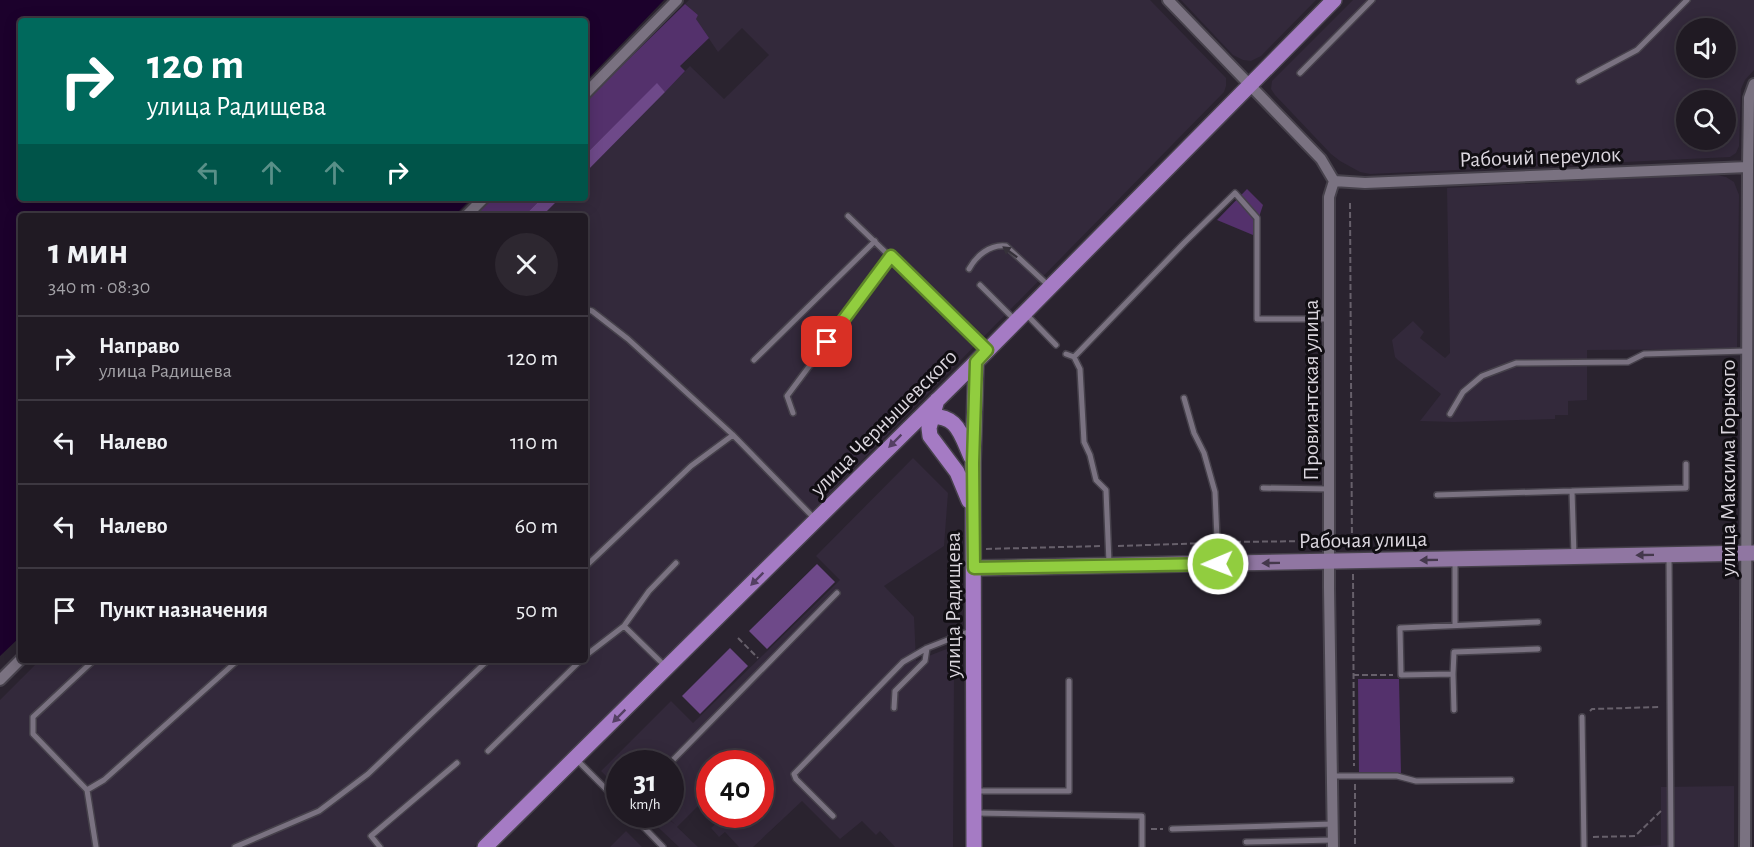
<!DOCTYPE html>
<html lang="ru">
<head>
<meta charset="utf-8">
<style>
	:root { --surface:#201a23; --page:#2d2730; --text:#f1f3f6; --muted:#a2a1a6; --line:#3d3841 }
	body { margin:0; font-family:"Alegreya Sans",sans-serif; background:var(--page); color:var(--text); height:100vh; display:flex; flex-direction:column; font-size:22px; white-space:nowrap }
	* { box-sizing:border-box; margin:0 }
	p { font-size:20px; color:var(--muted) }
	.icon { flex:none; width:33px; height:33px; fill:none; stroke:currentColor; stroke-width:2; stroke-linecap:round; stroke-linejoin:round }
	.map { position:relative; flex:1; overflow:hidden }
	.panel { position:absolute; left:18px; top:213px; width:570px; height:450px; display:flex; flex-direction:column; background:var(--surface); border-radius:6px; box-shadow:0 3px 15px #0003,0 0 0 2px var(--line) }
	.panel>* { flex:none }
	.hud { position:absolute; left:18px; top:18px; width:570px; height:183px; border-radius:6px; box-shadow:0 3px 15px #0003,0 0 0 2px var(--line); background:#00695c; color:#fff; overflow:hidden }
	.fabs { position:absolute; left:1676px; top:18px; display:grid; gap:12px }
	.fabs a { display:grid; place-items:center; width:60px; height:60px; border-radius:50%; background:var(--surface); box-shadow:0 3px 15px #0003,0 0 0 2px var(--line); font-size:30px }
	.speed { position:absolute; left:606px; top:750px; display:flex; gap:12px; font-size:30px; font-weight:700; text-align:center }
	.speed>* { display:grid; place-content:center; width:78px; height:78px; border-radius:50%; background:var(--surface); box-shadow:0 3px 15px #0003,0 0 0 2px var(--line); line-height:1 }
	.speed small { font-size:15px; font-weight:400 }
	.speed .limit { border:9px solid #d22; background:#fff; color:#111 }
	.pin { position:absolute; display:grid; place-items:center; width:51px; height:51px; color:#fff; margin:-26px; border-radius:12px; box-shadow:0 3px 9px #0006 }
	.me { position:absolute; width:66px; margin:-33px; rotate:269deg; stroke-linejoin:round; filter:drop-shadow(0 0 4px #0008) }
	.turn { display:flex; align-items:center; gap:21px; height:126px; padding:0 30px; font-size:27px }
	.turn .icon { width:78px; height:78px; stroke-width:2.5 }
	.turn b { display:block; font-size:42px; line-height:51px }
	.lanes { display:flex; align-items:center; height:57px; padding:0 30px; background:#0003; justify-content:center; gap:30px; direction:ltr }
	.lanes .off { opacity:.35 }
	.round { display:grid; place-items:center; flex:none; width:63px; height:63px; border-radius:32px; background:var(--page) }
	.overview { display:flex; align-items:center; justify-content:space-between; height:102px; padding:0 30px }
	h1 { font-size:36px; font-weight:700; line-height:45px }
	ul { padding:0; list-style:none }
	li { display:flex; align-items:center; gap:18px; height:84px; padding:0 30px; border-top:2px solid var(--line) }
	li div { flex:1 }
	li b { display:block; font-size:22px }
	li em { font-style:normal }
	.map>svg:first-child { display:block }
	.built { fill:#33293b; fill-rule:evenodd }
	.green { fill:#54316c }
	.forest { fill:#6e4989 }
	.water { fill:#1c012c }
	.lines { fill:none; stroke-linecap:round; stroke-linejoin:round }
	.lane-casing { stroke:#46414b; stroke-width:8 }
	.street-casing { stroke:#46414b; stroke-width:14 }
	.secondary-casing { stroke:#46414b; stroke-width:18 }
	.primary-casing { stroke:#46414b; stroke-width:18 }
	.path { stroke:#67606b; stroke-width:2; stroke-dasharray:6 3; stroke-linecap:butt }
	.lane { stroke:#7a7281; stroke-width:5 }
	.street { stroke:#7a7281; stroke-width:10 }
	.secondary { stroke:#9076a2; stroke-width:15 }
	.primary { stroke:#a57bc4; stroke-width:15 }
	.oneway { fill:#36313a }
	.oneway2 { fill:#543f63 }
	.oneway3 { fill:#44384c }
	.route-casing { stroke:#5e8529; stroke-width:15 }
	.route { stroke:#91cd3f; stroke-width:10 }
	.labels { text-anchor:middle; stroke-width:6; stroke-linejoin:round; paint-order:stroke }
	.street-label { font-size:22px; fill:#dbd6de; stroke:#110e13 }
</style>
</head>
<body>
<div class="map">
<svg width="1754" height="847" viewBox="0 0 1754 847">
	<rect width="100%" height="100%" fill="#2a232f"/>
	<path class="built" d="M689,0H1150L1226,78V86L1224,92L796,528L474,847H0V700L40,660H585V216H542L560,198H585V173L690,66L724,99L769,55L742,28L718,52L695,18L698,15L685,4Z
		M1181,0H1316L1261,56L1251,61L1243,60L1233,55Z
		M1353,0H1754V70L1745,80L1741,89L1739,146L1736,153L1730,157L1370,174L1360,172L1340,161L1331,154L1275,95L1271,89L1272,81ZM1686,28H1725V68H1686ZM1686,100H1725V140H1686Z
		M1713,174L1726,177L1734,182L1739,195L1737,349L1587,350V400L1568,401V415H1555V419L1454,422L1420,421L1441,394L1398,360L1395,357L1392,340L1413,321L1424,332L1420,338L1445,358L1450,353L1447,188Z
		M913,458L948,493L944,546L884,586L914,617L916,661L949,648L948,677H954L953,847H895L880,831L876,835L862,821L840,839L802,801L753,847H739L725,832L719,837L711,828L719,821L713,815L760,814V764H710L709,811L701,803L677,827L698,847H679L645,815H663L676,825L665,815L670,814V764H620L619,789L601,771L671,701L693,723L840,580L816,556Z
		M1734,786V847H1635L1661,845V787Z
		M626,831L642,847H610Z"/>
	<path class="green" d="M685,4L698,15L696,19L709,38L680,66L685,71L665,92L657,84L585,155V102Z
		M1247,189L1263,205L1253,235L1217,220Z
		M487,198H542L524,216H468Z
		M1358,679H1399L1401,774H1359Z"/>
	<path class="forest" d="M657,83L665,92L585,173V155Z
		M542,198H560L542,216H524Z
		M817,564L835,582L767,649L749,631Z
		M730,648L748,666L700,714L682,696Z"/>
	<path class="water" d="M0,0H664L585,82V21H21V198H472L454,216H21V636L0,656Z"/>
	<g class="lines">
		<defs>
			<path id="lane" d="M1300,73L1372,0
				M1579,81L1637,50L1687,0
				M848,216L986,349
				M969,269C976,256 990,244 1006,246L1049,286
				M980,285L1015,320
				M585,309L592,311L628,339L733,435L815,519
				M1026,314L1056,345
				M1066,354L1074,357L1184,243L1235,193L1257,218V319H1329
				M1074,357L1080,369L1084,442L1090,455L1096,480L1106,490L1109,563
				M754,360L875,241
				M1184,398L1194,433L1204,453L1215,492L1218,563
				M793,413L787,396L891,257
				M1450,414L1463,392L1482,376L1516,363L1628,362L1644,354L1747,351
				M1263,488L1330,489
				M1437,495L1572,491
				M1574,555L1572,491L1686,488V464
				M1669,557L1671,846
				M1455,561V625
				M585,567L691,466L733,435
				M624,626L666,667
				M585,656L624,626L649,591L676,563
				M94,660L33,717V734L87,790L104,780L238,660
				M1453,674L1454,652L1538,649
				M894,708L895,691L925,661L927,648
				M1454,710L1453,674L1401,675L1400,628L1538,622
				M1582,717L1584,847
				M488,751L581,660
				M577,760L620,803
				M669,764L837,593
				M1332,776H1397L1416,781L1511,780
				M87,790L96,847
				M976,791H1069V681
				M976,813L1142,816V847
				M631,814L663,847
				M833,816L796,779L794,774L903,662L927,648L973,630
				M1172,829L1333,824
				M1246,842L1333,840
				M235,847L319,811L368,774L488,660
				M380,847L371,836L457,763"/>
			<path id="street" d="M1168,0L1321,159L1334,181L1329,197V588L1333,847
				M585,94L677,0
				M1334,181L1365,183L1748,167
				M466,216L484,198
				M0,680L21,659
				M1745,847L1748,167L1749,98L1754,84"/>
			<path id="secondary" d="M974,568L1754,553"/>
			<path id="primary" d="M937,400L929,428L930,436L957,472L969,501
				M925,417C957,413 960,432 971,457
				M485,847L976,362L1334,0
				M974,847L973,463L976,362"/>
		</defs>
		<use href="#lane" class="lane-casing"/>
		<use href="#street" class="street-casing"/>
		<use href="#secondary" class="secondary-casing"/>
		<use href="#primary" class="primary-casing"/>
		<path class="path" d="M1350,203L1352,547
			M1340,540L1352,541
			M1226,542L1316,541
			M1118,546L1208,543
			M986,549L1100,546
			M1353,574L1354,766
			M738,638L758,658
			M1353,675H1393
			M1590,711L1592,709L1661,707
			M1355,784V847
			M1151,829H1163
			M1593,837L1635,836L1661,811"/>
		<use href="#lane" class="lane"/>
		<use href="#street" class="street"/>
		<use href="#secondary" class="secondary"/>
		<use href="#primary" class="primary"/>
	</g>
	<defs><path id="oneway-solid" d="M-6-.8H1V-3.2L6.5 0L1 3.2V.8H-6Z" transform="scale(1.5)"/></defs>
	<use class="oneway" href="#oneway-solid" transform="translate(1010 252) rotate(-143)"/>
	<g class="oneway2">
		<use href="#oneway-solid" transform="translate(895 441) rotate(135)"/>
		<use href="#oneway-solid" transform="translate(757 579) rotate(135)"/>
		<use href="#oneway-solid" transform="translate(619 716) rotate(135)"/>
	</g>
	<g class="oneway3">
		<use href="#oneway-solid" transform="translate(1645 555) rotate(179)"/>
		<use href="#oneway-solid" transform="translate(1429 560) rotate(179)"/>
		<use href="#oneway-solid" transform="translate(1271 563) rotate(179)"/>
	</g>
	<g class="lines">
		<defs>
			<path id="route" d="M827,342L891,256L987,350L976,362L973,463L974,568L1218,564"/>
		</defs>
		<use href="#route" class="route-casing"/>
		<use href="#route" class="route"/>
	</g>
	<g class="labels">
		<g class="street-label">
			<text transform="translate(1540 156) rotate(-2)" y="8">Рабочий переулок</text>
			<text transform="translate(1310 390) rotate(-90)" y="8">Провиантская улица</text>
			<text transform="translate(883 422) rotate(-45)" y="8">улица Чернышевского</text>
			<text transform="translate(1727 468) rotate(-90)" y="8">улица Максима Горького</text>
			<text transform="translate(1363 539) rotate(-1)" y="8">Рабочая улица</text>
			<text transform="translate(952 605) rotate(-90)" y="8">улица Радищева</text>
		</g>
	</g>
</svg>
<div class="fabs">
<a><svg class="icon" aria-label="sound" viewBox="0 0 24 24"><path d="M4 9h4l5-4v14l-5-4H4zM17 9q2 3 0 6"/></svg></a>
<a><svg class="icon" aria-label="search" viewBox="0 0 24 24"><circle cx="10" cy="10" r="6"/><path d="M15 15l6 6"/></svg></a>
</div>
<div class="speed"><div>31<small>km/h</small></div><div class="limit">40</div></div>
<div class="pin" style="left:827px;top:342px;background:#d93025"><svg class="icon" aria-label="arrive" viewBox="0 0 24 24"><path d="M6 21V4h12l-3 4 3 4H6"/></svg></div>
<svg class="me" style="left:1218px;top:564px" viewBox="-20 -20 40 40"><circle r="17" fill="#91cd3f" stroke="#fff" stroke-width="3"/><path d="M0-11L8 9 0 5-8 9z" fill="#fff"/></svg>
<div class="hud">
<div class="turn"><svg class="icon" aria-label="right" viewBox="0 0 24 24"><path d="M7 20v-9h11M14 6l5 5-5 5"/></svg><div><b>120 m</b>улица Радищева</div></div>
<div class="lanes"><svg class="icon off" aria-label="left" viewBox="0 0 24 24"><path d="M17 20v-9H6M10 6l-5 5 5 5"/></svg><svg class="icon off" aria-label="ahead" viewBox="0 0 24 24"><path d="M12 20V5M6 11l6-6 6 6"/></svg><svg class="icon off" aria-label="ahead" viewBox="0 0 24 24"><path d="M12 20V5M6 11l6-6 6 6"/></svg><svg class="icon" aria-label="right" viewBox="0 0 24 24"><path d="M7 20v-9h11M14 6l5 5-5 5"/></svg></div>
</div>
<section class="panel">
<div class="overview"><div><h1>1 мин</h1><p>340 m · 08:30</p></div><a class="round"><svg class="icon" aria-label="close" viewBox="0 0 24 24"><path d="M6 6l12 12M18 6L6 18"/></svg></a></div>
<ul>
<li><svg class="icon" aria-label="right" viewBox="0 0 24 24"><path d="M7 20v-9h11M14 6l5 5-5 5"/></svg><div><b>Направо</b><p>улица Радищева</p></div><em>120 m</em></li>
<li><svg class="icon" aria-label="left" viewBox="0 0 24 24"><path d="M17 20v-9H6M10 6l-5 5 5 5"/></svg><div><b>Налево</b></div><em>110 m</em></li>
<li><svg class="icon" aria-label="left" viewBox="0 0 24 24"><path d="M17 20v-9H6M10 6l-5 5 5 5"/></svg><div><b>Налево</b></div><em>60 m</em></li>
<li><svg class="icon" aria-label="arrive" viewBox="0 0 24 24"><path d="M6 21V4h12l-3 4 3 4H6"/></svg><div><b>Пункт назначения</b></div><em>50 m</em></li>
</ul>
</section>
</div>
</body>
</html>
